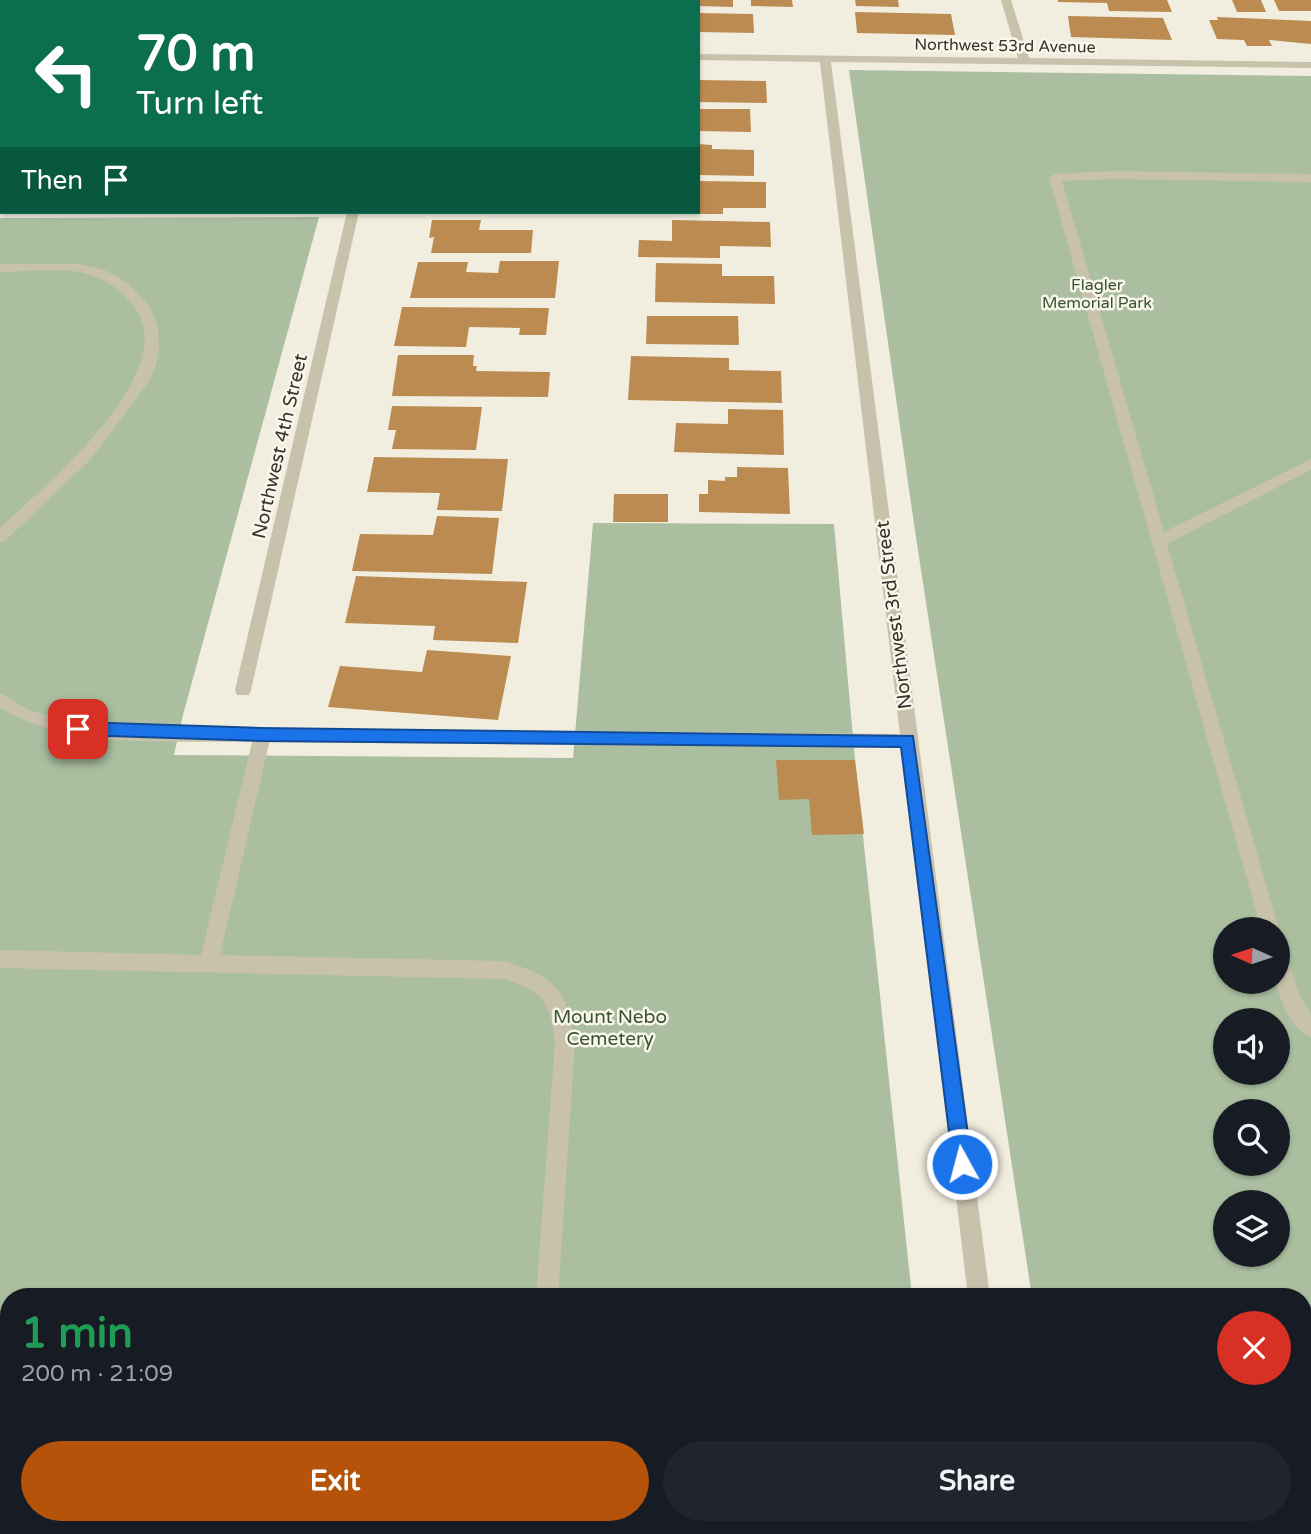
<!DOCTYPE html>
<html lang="en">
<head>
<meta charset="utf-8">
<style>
	:root { --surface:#171b24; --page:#20242c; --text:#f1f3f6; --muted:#9ea1a6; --accent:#b45309 }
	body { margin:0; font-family:"Varela Round",sans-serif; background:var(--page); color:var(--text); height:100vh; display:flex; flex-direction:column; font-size:26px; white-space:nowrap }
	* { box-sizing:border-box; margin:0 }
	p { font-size:23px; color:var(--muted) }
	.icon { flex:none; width:38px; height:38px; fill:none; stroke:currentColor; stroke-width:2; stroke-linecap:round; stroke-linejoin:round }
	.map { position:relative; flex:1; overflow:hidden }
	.details { position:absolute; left:0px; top:1288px; width:1312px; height:247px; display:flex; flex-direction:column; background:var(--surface); border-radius:28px 28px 0 0; box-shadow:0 2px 5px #0004 }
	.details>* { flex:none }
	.hud { position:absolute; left:0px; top:0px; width:700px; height:214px; box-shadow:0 2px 5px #0004; background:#0b6e4f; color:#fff; overflow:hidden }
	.needle { width:46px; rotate:273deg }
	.fabs { position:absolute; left:1213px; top:917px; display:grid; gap:14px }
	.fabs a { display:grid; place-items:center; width:77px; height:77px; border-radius:50%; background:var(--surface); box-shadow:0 2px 5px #0004; font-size:35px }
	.pin { position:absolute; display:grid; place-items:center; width:60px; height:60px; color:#fff; margin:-30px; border-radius:14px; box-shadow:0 4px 10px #0006 }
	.me { position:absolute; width:77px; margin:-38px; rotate:353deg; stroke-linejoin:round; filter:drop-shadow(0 0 5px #0008) }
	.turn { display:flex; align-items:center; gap:24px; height:147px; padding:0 21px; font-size:32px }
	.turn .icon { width:91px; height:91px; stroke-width:2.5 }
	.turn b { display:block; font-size:49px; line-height:60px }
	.then { display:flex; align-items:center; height:66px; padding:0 21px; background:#0003; gap:14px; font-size:26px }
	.round { display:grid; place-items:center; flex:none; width:74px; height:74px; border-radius:37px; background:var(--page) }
	.summary { display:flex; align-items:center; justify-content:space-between; height:119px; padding:0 21px }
	h1 { font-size:42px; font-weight:700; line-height:52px; color:#1e9e55 }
	.action { display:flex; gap:14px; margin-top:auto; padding:14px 21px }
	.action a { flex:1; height:80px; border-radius:42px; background:var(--accent); color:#fff; font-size:28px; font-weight:700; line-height:80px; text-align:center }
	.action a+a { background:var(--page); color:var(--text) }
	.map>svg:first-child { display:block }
	.green { fill:#abbfa0; fill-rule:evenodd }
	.building { fill:#bc8b51 }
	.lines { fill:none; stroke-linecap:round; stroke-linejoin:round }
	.lane { fill:#c8c1ab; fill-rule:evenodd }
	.street { fill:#c8c1ab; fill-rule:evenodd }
	.route { fill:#1a73e8; stroke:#114b97; stroke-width:2 }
	.labels { text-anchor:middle; stroke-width:5; stroke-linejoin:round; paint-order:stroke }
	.far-street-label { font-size:16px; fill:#37322a; stroke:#f9f6eb }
	.far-park-label { font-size:16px; fill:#3b5330; stroke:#f9f6eb }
	.street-label { font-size:19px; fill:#37322a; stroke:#f9f6eb }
	.park-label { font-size:19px; fill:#3b5330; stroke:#f9f6eb }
</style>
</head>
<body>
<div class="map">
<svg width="1311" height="1534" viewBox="0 0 1311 1534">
	<rect width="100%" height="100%" fill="#f1eedf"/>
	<path class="green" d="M849,70L1311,76V1534H1068L1067,1526H1304V1297H1032L914,524ZM1225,929H1278V982H1225ZM1225,1020H1278V1073H1225ZM1225,1111H1278V1164H1225ZM1225,1202H1278V1255H1225Z
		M319,217L183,715L174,755L573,758L593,523L834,524L855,760L912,1297H9V1526H936L937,1534H0V218Z"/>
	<path class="building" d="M698,0H733V7L698,6Z
		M751,0H792L793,7L751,6Z
		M855,0H898L899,7L856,6Z
		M1058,0H1167L1172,12L1109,11L1107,3L1058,2Z
		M1232,0H1261L1266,12H1237Z
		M1274,0H1311V11H1279Z
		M855,12L951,14L955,35L857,33Z
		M698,13L753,14L754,33L698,32Z
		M1068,16L1163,18L1172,40L1071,37Z
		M1217,17L1311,21V44L1269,40L1272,46H1247L1244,40L1217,39L1209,20H1218Z
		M698,80L766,81L767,103L698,102Z
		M698,109H750L751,132L698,131Z
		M698,144L712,145V149L754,150V176L698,175Z
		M698,181L766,182V208H723V214H698Z
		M432,220H481L479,230H533L531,253H431L434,237L429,238Z
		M672,220L770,222L771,247L720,246V258L638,257L639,240L672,241Z
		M500,261H559L555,298H410L418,262H468L466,272L498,273Z
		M656,263L722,264V276H774L775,304L655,302Z
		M402,307L549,308L546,335H519L520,328L469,327L466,347L394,346Z
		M647,316H738L739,345L646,344Z
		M398,355H474L473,366H477L476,371L550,372L548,397L392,396Z
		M631,356L729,358V370L781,371L782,403L628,400Z
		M392,406L482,407L476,450L392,449L396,430H388Z
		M728,409L783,410L784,455L674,452L676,423L728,424Z
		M374,457L508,459L502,511L437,510L440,493L367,492Z
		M737,467L788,468L790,514L699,512V494H708V480L725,481V477H737Z
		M614,494H668V522H613Z
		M437,516L499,518L492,574L352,571L360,534L433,535Z
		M356,576L527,582L518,643L433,640L435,626L345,623Z
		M427,650L511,656L498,720L328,707L340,666L422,672Z
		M776,760H855L864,834L812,835L809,799L779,800Z"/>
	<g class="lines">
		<path class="lane" d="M1114,171L1311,174V182L1114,179L1062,181L1164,532L1311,459V470L1167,544L1279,929L1278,933V929H1261L1049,178L1055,174Z
			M0,264H79L102,269L116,276L129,284L148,305L158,325L159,348L156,365L148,383L90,460L5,541L0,543V528C43,487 191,367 130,302C120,290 107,280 91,275C64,266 28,272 0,272Z
			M0,693L31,711L61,719L95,724L268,730L271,735L220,955L503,961C555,976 566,988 575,1042L558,1297H536L555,1042C549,1001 544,991 503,979L0,968V950L201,955L252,742C174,740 68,750 0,708Z
			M1278,946L1285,949L1299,994L1311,1014V1037C1290,1029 1281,1001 1275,982H1278Z
			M0,1428H9V1452H0Z"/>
		<path class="street" d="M229,0H239L228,2Z
			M617,0H627L616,2Z
			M1001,0H1011L1029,58L1311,62V68L831,62L990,1297H968L902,748L262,742L256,740L253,735L256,730L262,728L900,734L820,62L698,60V54L1018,58Z
			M0,45H2V51H0Z
			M347,212H359L251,690L249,695H237L235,690Z
			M996,1526H1020L1021,1534H997Z"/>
	</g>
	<path class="route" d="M78,722L261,728L913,736L972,1164L969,1171L962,1174L955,1171L953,1164L901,747L261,741L78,735L70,729Z"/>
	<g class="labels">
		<g class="far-street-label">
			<text transform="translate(1005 45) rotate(1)" y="6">Northwest 53rd Avenue</text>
		</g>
		<g class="far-park-label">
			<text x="1097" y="290">Flagler<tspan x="1097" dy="18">Memorial Park</tspan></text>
		</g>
		<g class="street-label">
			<text transform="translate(279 446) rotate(-77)" y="7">Northwest 4th Street</text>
			<text transform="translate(893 615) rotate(-97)" y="7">Northwest 3rd Street</text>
		</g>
		<g class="park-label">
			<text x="610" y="1023">Mount Nebo<tspan x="610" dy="22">Cemetery</tspan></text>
		</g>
	</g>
</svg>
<div class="fabs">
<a><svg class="needle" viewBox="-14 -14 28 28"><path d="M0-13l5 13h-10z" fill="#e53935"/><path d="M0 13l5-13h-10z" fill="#9ea1a6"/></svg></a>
<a><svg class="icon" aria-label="sound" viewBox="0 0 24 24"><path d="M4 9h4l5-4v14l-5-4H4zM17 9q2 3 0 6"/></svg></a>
<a><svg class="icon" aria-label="search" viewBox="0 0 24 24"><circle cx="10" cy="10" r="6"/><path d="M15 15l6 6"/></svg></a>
<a><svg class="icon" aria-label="layers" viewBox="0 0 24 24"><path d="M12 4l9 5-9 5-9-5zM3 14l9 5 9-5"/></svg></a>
</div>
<div class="pin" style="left:78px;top:729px;background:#d93025"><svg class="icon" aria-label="arrive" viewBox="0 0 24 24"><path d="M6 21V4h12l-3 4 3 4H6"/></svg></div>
<svg class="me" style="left:962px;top:1164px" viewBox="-20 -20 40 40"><circle r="17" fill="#1a73e8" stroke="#fff" stroke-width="3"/><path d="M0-11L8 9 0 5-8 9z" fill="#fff"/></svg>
<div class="hud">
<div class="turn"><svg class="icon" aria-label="left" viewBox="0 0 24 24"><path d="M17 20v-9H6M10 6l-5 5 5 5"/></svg><div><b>70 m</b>Turn left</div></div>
<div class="then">Then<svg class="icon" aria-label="arrive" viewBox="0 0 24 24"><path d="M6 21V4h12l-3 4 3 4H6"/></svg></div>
</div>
<section class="details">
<div class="summary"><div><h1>1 min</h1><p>200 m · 21:09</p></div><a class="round" style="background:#d93025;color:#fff"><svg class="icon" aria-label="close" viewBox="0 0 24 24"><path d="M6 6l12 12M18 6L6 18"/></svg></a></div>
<div class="action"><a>Exit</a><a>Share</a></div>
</section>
</div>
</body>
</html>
